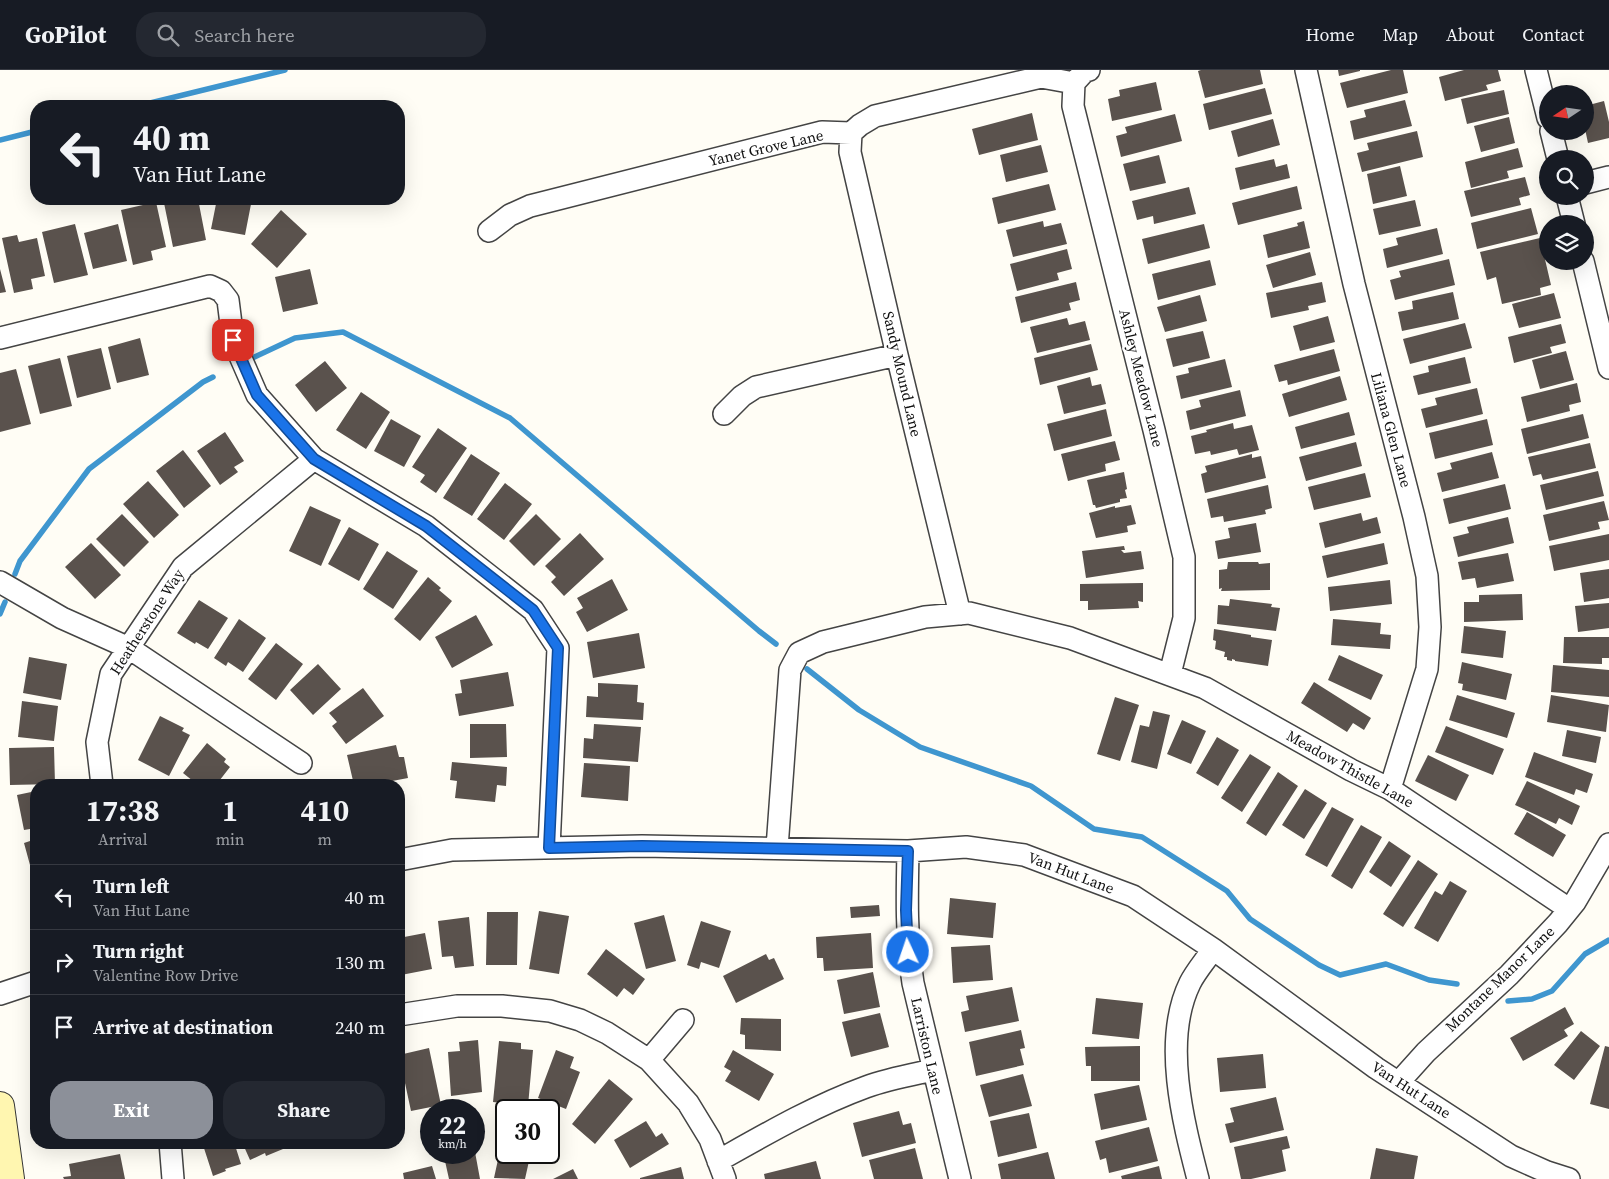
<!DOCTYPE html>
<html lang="en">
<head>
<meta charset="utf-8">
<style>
	:root { --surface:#171b24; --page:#242831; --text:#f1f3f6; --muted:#9ea1a6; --line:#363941; --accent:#8c9099 }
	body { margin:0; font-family:"Source Serif 4",serif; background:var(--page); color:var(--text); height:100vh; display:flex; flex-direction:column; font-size:19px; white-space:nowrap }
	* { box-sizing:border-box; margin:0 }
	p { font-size:16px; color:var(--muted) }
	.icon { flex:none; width:28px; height:28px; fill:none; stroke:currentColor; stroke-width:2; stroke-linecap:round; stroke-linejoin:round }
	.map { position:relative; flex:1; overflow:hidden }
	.side { position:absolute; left:30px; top:709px; width:375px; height:370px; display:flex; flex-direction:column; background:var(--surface); border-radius:20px; box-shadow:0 5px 20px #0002 }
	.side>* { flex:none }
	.hud { position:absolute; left:30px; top:30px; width:375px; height:105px; border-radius:20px; box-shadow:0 5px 20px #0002; background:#171b24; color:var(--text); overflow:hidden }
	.needle { width:32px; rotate:257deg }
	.tools { position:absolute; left:1539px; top:15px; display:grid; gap:10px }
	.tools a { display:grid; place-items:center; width:55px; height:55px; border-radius:50%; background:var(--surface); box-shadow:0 5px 20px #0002; font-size:25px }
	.speed { position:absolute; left:420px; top:1029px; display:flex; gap:10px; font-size:25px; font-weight:700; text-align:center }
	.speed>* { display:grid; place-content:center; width:65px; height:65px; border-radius:50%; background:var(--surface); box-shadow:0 5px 20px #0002; line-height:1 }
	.speed small { font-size:12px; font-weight:400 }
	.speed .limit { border:2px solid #111; border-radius:8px; background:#fff; color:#111 }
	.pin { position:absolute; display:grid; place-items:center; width:42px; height:42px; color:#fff; margin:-21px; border-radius:10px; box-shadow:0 2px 8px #0006 }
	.me { position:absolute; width:55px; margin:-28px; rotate:357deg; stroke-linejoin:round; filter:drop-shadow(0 0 4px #0008) }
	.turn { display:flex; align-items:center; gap:18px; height:105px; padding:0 20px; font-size:22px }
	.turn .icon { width:65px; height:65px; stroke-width:2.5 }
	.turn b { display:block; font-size:35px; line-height:42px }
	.eta { display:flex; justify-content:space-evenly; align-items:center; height:85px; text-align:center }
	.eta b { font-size:30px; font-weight:700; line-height:35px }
	.action { display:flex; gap:10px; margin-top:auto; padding:10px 20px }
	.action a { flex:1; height:58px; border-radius:20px; background:var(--accent); color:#fff; font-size:20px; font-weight:700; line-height:58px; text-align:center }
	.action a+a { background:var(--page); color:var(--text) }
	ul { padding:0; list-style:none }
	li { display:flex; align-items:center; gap:15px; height:65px; padding:0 20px; border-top:1px solid var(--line) }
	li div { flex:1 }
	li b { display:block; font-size:19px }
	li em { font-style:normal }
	header { display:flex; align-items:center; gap:30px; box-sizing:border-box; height:70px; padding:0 25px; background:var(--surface); border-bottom:1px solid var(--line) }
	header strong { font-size:24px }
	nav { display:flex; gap:28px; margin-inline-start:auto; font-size:18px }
	.search { width:350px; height:45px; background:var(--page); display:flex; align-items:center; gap:12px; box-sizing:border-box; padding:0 18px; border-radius:20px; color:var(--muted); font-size:19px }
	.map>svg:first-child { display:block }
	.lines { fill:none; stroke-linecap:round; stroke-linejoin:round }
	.stream { stroke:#3f96cf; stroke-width:5.5 }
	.building { fill:#5a524d }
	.street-casing { stroke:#444; stroke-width:24 }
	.secondary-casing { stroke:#333; stroke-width:30 }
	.street { stroke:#fff; stroke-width:21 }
	.secondary { stroke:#fff6b0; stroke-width:28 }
	.route-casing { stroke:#114b97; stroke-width:12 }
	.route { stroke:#1a73e8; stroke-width:9 }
	.labels { text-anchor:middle; stroke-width:5; stroke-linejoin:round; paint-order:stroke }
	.street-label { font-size:15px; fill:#111; stroke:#fff }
</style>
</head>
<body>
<header>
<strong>GoPilot</strong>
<div class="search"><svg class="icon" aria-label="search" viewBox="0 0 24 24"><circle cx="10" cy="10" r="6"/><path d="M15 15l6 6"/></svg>Search here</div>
<nav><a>Home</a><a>Map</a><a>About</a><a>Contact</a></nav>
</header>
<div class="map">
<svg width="1609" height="1109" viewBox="0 0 1609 1109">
	<rect width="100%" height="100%" fill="#fffdf5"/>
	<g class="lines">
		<path class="stream" d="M138,36L285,0
			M0,70L36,61
			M248,290L295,268L343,262L510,348L759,561L776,574
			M15,504L20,491L89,399L203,312L213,307
			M0,544L5,532
			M807,599L859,640L920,677L1031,716L1094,759L1142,767L1227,821L1250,849L1319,895L1340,905L1386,894L1429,910L1457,914
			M1508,931L1532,929L1552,921L1585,884L1609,870"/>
	</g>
	<path class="building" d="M1201,0H1260L1263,14L1205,28L1198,1Z
		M1338,0H1360V1L1339,6Z
		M1391,0H1403L1408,23L1347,38L1340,13Z
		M1464,0H1498L1501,11L1486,15L1488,20L1445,31L1439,7Z
		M1156,12L1162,40L1112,51L1108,29L1120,26L1119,20Z
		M1265,18L1272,44L1209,60L1203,34Z
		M1504,20L1509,44L1467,54L1461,29Z
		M1405,30L1412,56L1354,70L1350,51L1366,47L1364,40Z
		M1604,31L1609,52V68L1588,73L1585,59V36Z
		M1032,43L1038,70L979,85L972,59Z
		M1175,44L1182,71L1121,87L1116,66L1127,63L1125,57Z
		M1509,47L1515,73L1481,82L1474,56Z
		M1273,49L1280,75L1238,87L1231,61Z
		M1417,61L1423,87L1362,102L1357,83L1369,80L1367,73Z
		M1041,75L1048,102L1006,112L1000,85Z
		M1518,78L1523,97L1507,101L1509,108L1471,118L1465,92Z
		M1159,85L1166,113L1130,121L1123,94Z
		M1274,89L1276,97L1287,94L1290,108L1240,120L1235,98Z
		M1400,96L1407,126L1373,134L1367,104Z
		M1525,107L1530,125L1519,128L1521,135L1471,147L1464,121Z
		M1049,114L1056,140L998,154L992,128Z
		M1297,116L1302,139L1238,155L1232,133Z
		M1189,117L1196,144L1154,154L1153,146L1137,150L1132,131Z
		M182,129H198L206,170L173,177L164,133Z
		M217,129H252L245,165L211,159Z
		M1415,130L1421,156L1379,165L1373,139Z
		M156,132L166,177L151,181L153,190L133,195L121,140Z
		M1531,138L1538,164L1477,179L1471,153Z
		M281,140L307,164L277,198L251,174Z
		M1043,151L1044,157L1061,153L1067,174L1013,187L1006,160Z
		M1304,151L1310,178L1268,188L1263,165L1298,156L1297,153Z
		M75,154L88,205L54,213L42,162Z
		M118,154L127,191L93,199L84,163Z
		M1204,154L1210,178L1148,194L1142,169Z
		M1437,158L1443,184L1387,198L1383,179L1398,175L1396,168Z
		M17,165L19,172L37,168L45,206L31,209L33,219L14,223L2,168Z
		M1540,168L1551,215L1540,218L1541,225L1502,234L1496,207L1487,210L1480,182Z
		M1067,179L1072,199L1057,203L1059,210L1017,221L1010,194Z
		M1310,182L1316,205L1273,218L1266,195Z
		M1449,189L1455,215L1395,230L1390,210L1401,207L1399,201Z
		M1210,190L1216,215L1158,230L1152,204Z
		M0,199L6,222L0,223Z
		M310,199L318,234L283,242L275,207Z
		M1076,212L1080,230L1069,233L1071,240L1021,253L1015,227Z
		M1322,212L1326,232L1308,236L1309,240L1271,248L1266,223Z
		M1453,222L1459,249L1402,261L1398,242L1413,239L1412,231Z
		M1554,223L1561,248L1519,258L1512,234Z
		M1200,225L1207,251L1165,262L1157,237Z
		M1328,246L1335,272L1300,281L1293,256Z
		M1067,248L1069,255L1085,251L1090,270L1037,283L1030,257Z
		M1465,253L1472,278L1410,294L1403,269Z
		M1561,254L1566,273L1550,277L1552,283L1514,293L1508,267Z
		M1203,261L1210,288L1173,297L1166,269Z
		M140,268L149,305L117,313L108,277Z
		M1091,274L1098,300L1040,315L1034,288Z
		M101,278L111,319L77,328L67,286Z
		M1334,279L1340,301L1288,315L1287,310L1279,312L1274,295Z
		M1566,281L1574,310L1540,319L1532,290Z
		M1465,287L1471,313L1418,325L1413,306L1429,302L1428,296Z
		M60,288L72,336L40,344L28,296Z
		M1225,289L1232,317L1181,329L1176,306L1189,303L1188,298Z
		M325,291L347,318L316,342L295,315Z
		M16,299L31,354L0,362V303Z
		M1340,306L1347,330L1289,347L1282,324Z
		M1090,307L1092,316L1101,314L1106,334L1064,344L1057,316Z
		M1577,313L1581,332L1569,335L1570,341L1527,352L1521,327Z
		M1477,318L1483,344L1426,358L1421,339L1437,335L1435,328Z
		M1240,320L1246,346L1190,360L1186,341L1201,337L1199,330Z
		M361,322L390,342L366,379L336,360Z
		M1106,339L1112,366L1054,381L1047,354Z
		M1349,342L1355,365L1301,379L1295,357Z
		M1583,344L1589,368L1527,384L1521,359Z
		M391,349L421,366L404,397L374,381Z
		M1487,349L1493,375L1435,389L1429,363Z
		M1233,353L1234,359L1252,355L1259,380L1239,385L1237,379L1211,385L1210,381L1195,384L1191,366L1207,362L1206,360Z
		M438,358L467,378L436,423L420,412L425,405L412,397Z
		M225,362L244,391L234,397L238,402L220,415L197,381Z
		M1115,371L1120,390L1105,394L1106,401L1068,411L1061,384Z
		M1356,372L1362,396L1306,411L1299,387Z
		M1590,373L1596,398L1543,410L1541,404L1533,406L1528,387Z
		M183,380L211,416L184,438L156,401Z
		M1492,382L1499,408L1442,422L1437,403L1452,399L1450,393Z
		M471,384L500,403L472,446L443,428Z
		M1252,384V388L1261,386L1266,408L1205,423L1201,404L1207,402L1205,396Z
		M1598,401L1604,426L1546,440L1540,415Z
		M1124,402L1127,419L1125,420L1127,428L1120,429V432L1096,438L1095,435H1093L1087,410Z
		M1365,403L1371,427L1314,440L1308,417Z
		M148,411L179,445L154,468L123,434Z
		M505,413L532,434L504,470L477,449Z
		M1505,414L1511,439L1449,454L1443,429Z
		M1268,415L1272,438L1265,440L1266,444L1224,452L1223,446L1211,448L1207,429Z
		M1604,431L1609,450L1598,452L1600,459L1549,471L1543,445Z
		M1131,435L1136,454L1127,456L1128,462L1096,468L1089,443L1115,436V438Z
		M310,436L341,450L321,496L289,481Z
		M1361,443L1363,451L1377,447L1381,463L1325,478L1319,453Z
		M122,444L149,472L124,497L96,469Z
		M536,444L561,469L534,496L509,471Z
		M1508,447L1514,473L1458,487L1453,467L1469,463L1467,457Z
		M1256,453L1261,482L1218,489L1215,471L1230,468L1228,458Z
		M349,457L379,474L359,511L328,494Z
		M580,463L604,489L564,526L551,512L556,507L545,496Z
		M1609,464V490L1554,501L1549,476Z
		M91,473L121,505L95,529L65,497Z
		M1384,473L1388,494L1327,508L1322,486Z
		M1124,476L1125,480H1121L1124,483L1141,481L1144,499L1086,508L1082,481Z
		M387,481L418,501L393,539L363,519Z
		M1508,483L1514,511L1477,518L1475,508L1462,510L1458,492Z
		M1228,492H1258L1259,494L1270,493V520L1221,521L1222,518L1219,519V500L1227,499Z
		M1609,499V528L1584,532L1580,503Z
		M428,507L441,518L439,520L452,531L420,571L394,549Z
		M612,509L628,540L587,562L576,542L583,538L577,528Z
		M1390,510L1392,534L1330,541L1328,517Z
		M1143,513V532L1138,531L1139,538L1088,540V531H1080V514Z
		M1522,524L1523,550L1464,552V532H1479V525Z
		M1230,529L1272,534L1271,537L1280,538L1276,561L1217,554L1218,535L1229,536Z
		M199,530L228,548L208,579L196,572L195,574L177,563Z
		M1609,533V558L1578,562L1575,536Z
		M476,545L493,575L452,598L435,567Z
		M239,549L266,568L243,602L228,592L226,596L214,588Z
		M1333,549L1381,553L1380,564L1391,565L1390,579L1331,575Z
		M1464,556L1506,561L1503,588L1461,583Z
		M1214,559L1251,565V567L1272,570L1268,596L1235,591V590L1232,589V591L1227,590V587H1224L1225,582L1215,579L1216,571L1213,570Z
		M639,563L645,598L593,608L587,572Z
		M1564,567H1609V588H1602V594L1563,593Z
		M276,573L303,594L276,630L248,609Z
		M1339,585L1383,605L1371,630L1328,610Z
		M29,587L67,594L61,630L23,623Z
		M1462,592L1512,604L1506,630L1462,620L1463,614L1458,613Z
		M318,594L341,619L313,645L290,620Z
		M1553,595L1609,600V627L1551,622Z
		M508,602L514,636L459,646L455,624L462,623L460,610Z
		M1314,612L1371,648L1364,660L1353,653L1347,662L1301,633Z
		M598,613L638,615L637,632L644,633L643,650L586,647L587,626L598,627Z
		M363,618L384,646L346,674L332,656L337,652L329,643Z
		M1457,625L1515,643L1507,668L1449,650Z
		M1551,625L1609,635L1606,662L1547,652Z
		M1115,627L1139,635L1120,691L1097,684Z
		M22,631L58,636L54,671L18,667Z
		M1153,641L1170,645L1157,699L1131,692L1140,655L1149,657Z
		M160,646L184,658L182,661L190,665L169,706L138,690Z
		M1182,650L1206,661L1191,694L1167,684Z
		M470,654H506L507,687L470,688Z
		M594,654L641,657L638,692L583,688L584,668L593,669Z
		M1446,656L1504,679L1493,705L1435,682Z
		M1567,660L1601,667L1596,693L1562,686Z
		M1217,667L1239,680L1218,716L1196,703Z
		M207,673L226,689L224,692L230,697L216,715H198L183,703Z
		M396,675L399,687H404L408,708L371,715H354L347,685Z
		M54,677L55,714L10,715L9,678Z
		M1534,682L1593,704L1587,723L1576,719L1574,725L1525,707Z
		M1250,684L1271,697L1242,742L1221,728Z
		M1428,685L1469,705L1456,731L1415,711Z
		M452,692L507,697L506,716L497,715L495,732L455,728L457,711L450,710Z
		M584,693L630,696L628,731L581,727Z
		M1278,702L1298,716L1266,766L1246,753Z
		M1527,711L1580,736L1572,755L1559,748L1556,754L1515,735Z
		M1305,719L1327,733L1304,769L1282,755Z
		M36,721V758L24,760L17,725Z
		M1332,737L1354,749L1327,797L1305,785Z
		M1527,742L1566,765L1553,787L1514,764Z
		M1361,755L1382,767L1352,819L1331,806Z
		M36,769V805L33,806L24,773Z
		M1389,771L1411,786L1391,817L1369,802Z
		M1418,790L1438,804L1403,857L1383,844Z
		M1450,811L1467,821L1438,872L1414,858L1435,821L1442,825Z
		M950,828L996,833L993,868L947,864Z
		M879,835L880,846L851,848L850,837Z
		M539,841L569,846L559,904L529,899Z
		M487,842H518L517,895H486Z
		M664,845L676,891L646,899L634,853Z
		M469,847L474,896L455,898L453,886L442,887L438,851Z
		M701,851L731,861L719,898L701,892L699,899L687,895Z
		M425,863L432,899L401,905L399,891V868Z
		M871,863L873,898L824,901L823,888H817L816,867Z
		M990,875L993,910L953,913L951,877Z
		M606,879L645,909L633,925L624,918L617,927L587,904Z
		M766,884L769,890L774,888L784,909L736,933L723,906Z
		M873,902L880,937L844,944L837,910Z
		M1012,917L1019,951L965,962L961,942L969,940L966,926Z
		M1096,928L1143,933L1139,969L1092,964Z
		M1565,937L1574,954L1564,960L1568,966L1523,991L1510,968Z
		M880,943L889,977L851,987L842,952Z
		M741,948L781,949V981L745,979V965L740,964Z
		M1021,960L1025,978L1020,979L1024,995L976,1006L969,972Z
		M1581,961L1600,976L1574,1010L1554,995Z
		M478,970L482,1022L451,1026L448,982L460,981L459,972Z
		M499,971L521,973V979L533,980L528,1036L493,1032Z
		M1140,976V1011H1091V996H1086L1085,977Z
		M1605,976L1609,977V1039L1590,1034Z
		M429,978L441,1035L411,1041L399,985Z
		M556,980L574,987L570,998L580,1002L566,1039L538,1028Z
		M733,980L774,1004L759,1031L725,1011L731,1001L724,997Z
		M1263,984L1266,1018L1220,1022L1217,988Z
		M1023,1004L1032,1036L989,1047L980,1015Z
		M609,1009L633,1029L595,1074L572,1054Z
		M1139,1015L1147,1050L1101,1060L1094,1024Z
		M1276,1027L1284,1060L1230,1073L1225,1054L1234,1052L1230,1038Z
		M899,1041L903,1055L911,1053L916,1073L862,1087L853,1053Z
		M1029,1043L1037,1078L998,1087L990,1051Z
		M646,1051L656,1067L662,1063L669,1074L630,1098L614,1070Z
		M1149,1057L1158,1091L1109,1103L1106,1088L1100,1090L1095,1071Z
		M504,1062H506V1082H531L525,1109L494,1108Z
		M1287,1066L1290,1078L1282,1080L1286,1101L1251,1109H1241L1234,1077Z
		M66,1072H112V1074L66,1078Z
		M202,1072H234L241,1094L225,1099L226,1101L213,1106Z
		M242,1072H280L283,1079L266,1086L265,1083L250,1090Z
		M915,1078L923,1109H874L869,1090Z
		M1376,1078L1418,1086L1414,1109H1370Z
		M443,1082H475L480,1109H449Z
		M1048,1082L1055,1109H1001L998,1094Z
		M120,1084L125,1109H64L63,1107L71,1106L69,1094Z
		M816,1091L821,1109H765L764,1104Z
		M432,1096L436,1109H404L403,1103Z
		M1159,1096L1162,1109H1122L1121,1106Z
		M681,1097L684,1109H640V1108Z
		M573,1099L578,1109H553Z"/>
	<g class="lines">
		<defs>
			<path id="street" d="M1306,0L1354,214L1414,447L1427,506L1430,557L1427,599L1390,719
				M1536,0L1548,48
				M1074,13L1073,36L1154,360L1184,487V548L1170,604
				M1074,13L1085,1L1089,0
				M1551,61L1558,89
				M851,63L850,82L897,285L960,544
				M1585,113L1609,107
				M1567,126L1574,154
				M489,161L510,145L530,136L822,62L851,63L860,55L875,46L1041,7L1074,13
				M1583,191L1609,298
				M0,268L210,216L221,221L228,230L233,270L257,325L314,389L426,456L533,540L558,578L549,778
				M724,344L742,326L756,317L897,285
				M0,512L62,548L129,578L301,693
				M102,715L97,672L111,604L183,497L314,389
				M777,778L790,600L799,583L823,572L925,547L969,543L1070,568L1205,618L1351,700L1390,719L1569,839
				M908,781C907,825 906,868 913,913L960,1109
				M399,790L452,780L642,776L908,781L966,777L1024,785L1133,826L1213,879L1376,998L1511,1086L1547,1102L1569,1109
				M0,924L36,912
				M399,945L457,936H502L550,941L580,950L607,963L649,990L688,1033L710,1069L725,1109
				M649,990L683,950
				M1399,1012L1426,982L1509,905L1558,853L1575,832L1609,774
				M170,1072L173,1109
				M718,1091C766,1064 814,1036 866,1017C887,1009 910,1005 933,1000
				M1198,1109C1183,1051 1162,970 1190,913C1196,901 1206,890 1213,879"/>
			<path id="secondary" d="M0,1036L10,1109"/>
		</defs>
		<use href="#street" class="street-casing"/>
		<use href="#secondary" class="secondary-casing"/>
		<use href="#street" class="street"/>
		<use href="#secondary" class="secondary"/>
	</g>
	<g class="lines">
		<defs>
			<path id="route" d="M233,270L257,325L314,389L426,456L533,540L558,578L549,778L642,776L908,781L906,840L908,882"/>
		</defs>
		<use href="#route" class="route-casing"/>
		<use href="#route" class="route"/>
	</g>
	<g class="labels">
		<g class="street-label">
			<text transform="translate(766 78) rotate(-13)" y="5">Yanet Grove Lane</text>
			<text transform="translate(902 304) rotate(77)" y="5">Sandy Mound Lane</text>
			<text transform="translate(1141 308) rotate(76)" y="5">Ashley Meadow Lane</text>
			<text transform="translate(1391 360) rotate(75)" y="5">Liliana Glen Lane</text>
			<text transform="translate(147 552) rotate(-57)" y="5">Heatherstone Way</text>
			<text transform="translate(1350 699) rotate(29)" y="5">Meadow Thistle Lane</text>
			<text transform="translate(1071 803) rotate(21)" y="5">Van Hut Lane</text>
			<text transform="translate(1500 909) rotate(-44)" y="5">Montane Manor Lane</text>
			<text transform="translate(927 976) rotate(77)" y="5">Larriston Lane</text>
			<text transform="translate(1411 1020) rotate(33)" y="5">Van Hut Lane</text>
		</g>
	</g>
</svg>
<div class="tools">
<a><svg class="needle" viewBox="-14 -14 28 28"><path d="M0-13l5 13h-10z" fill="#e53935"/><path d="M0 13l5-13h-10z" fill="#9ea1a6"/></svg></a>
<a><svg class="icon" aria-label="search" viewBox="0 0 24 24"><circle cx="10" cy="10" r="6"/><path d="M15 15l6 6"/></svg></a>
<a><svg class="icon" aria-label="layers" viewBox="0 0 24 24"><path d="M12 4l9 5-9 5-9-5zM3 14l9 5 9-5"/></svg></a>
</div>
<div class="speed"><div>22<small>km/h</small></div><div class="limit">30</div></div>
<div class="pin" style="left:233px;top:270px;background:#d93025"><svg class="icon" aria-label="arrive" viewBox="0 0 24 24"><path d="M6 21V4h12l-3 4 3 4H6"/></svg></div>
<svg class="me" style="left:908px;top:882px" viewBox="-20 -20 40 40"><circle r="17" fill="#1a73e8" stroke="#fff" stroke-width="3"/><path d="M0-11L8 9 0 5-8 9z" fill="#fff"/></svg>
<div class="hud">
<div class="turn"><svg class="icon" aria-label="left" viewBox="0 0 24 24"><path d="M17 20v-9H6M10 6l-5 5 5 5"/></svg><div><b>40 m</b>Van Hut Lane</div></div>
</div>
<section class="side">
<div class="eta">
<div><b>17:38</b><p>Arrival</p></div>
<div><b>1</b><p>min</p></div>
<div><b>410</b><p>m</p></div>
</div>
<ul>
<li><svg class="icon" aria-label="left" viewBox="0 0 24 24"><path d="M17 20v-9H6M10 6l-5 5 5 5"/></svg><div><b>Turn left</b><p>Van Hut Lane</p></div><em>40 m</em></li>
<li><svg class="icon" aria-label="right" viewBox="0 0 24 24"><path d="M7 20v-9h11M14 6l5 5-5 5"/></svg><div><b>Turn right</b><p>Valentine Row Drive</p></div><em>130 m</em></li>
<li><svg class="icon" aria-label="arrive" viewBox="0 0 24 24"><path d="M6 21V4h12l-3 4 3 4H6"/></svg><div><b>Arrive at destination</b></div><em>240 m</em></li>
</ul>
<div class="action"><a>Exit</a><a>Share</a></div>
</section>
</div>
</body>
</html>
